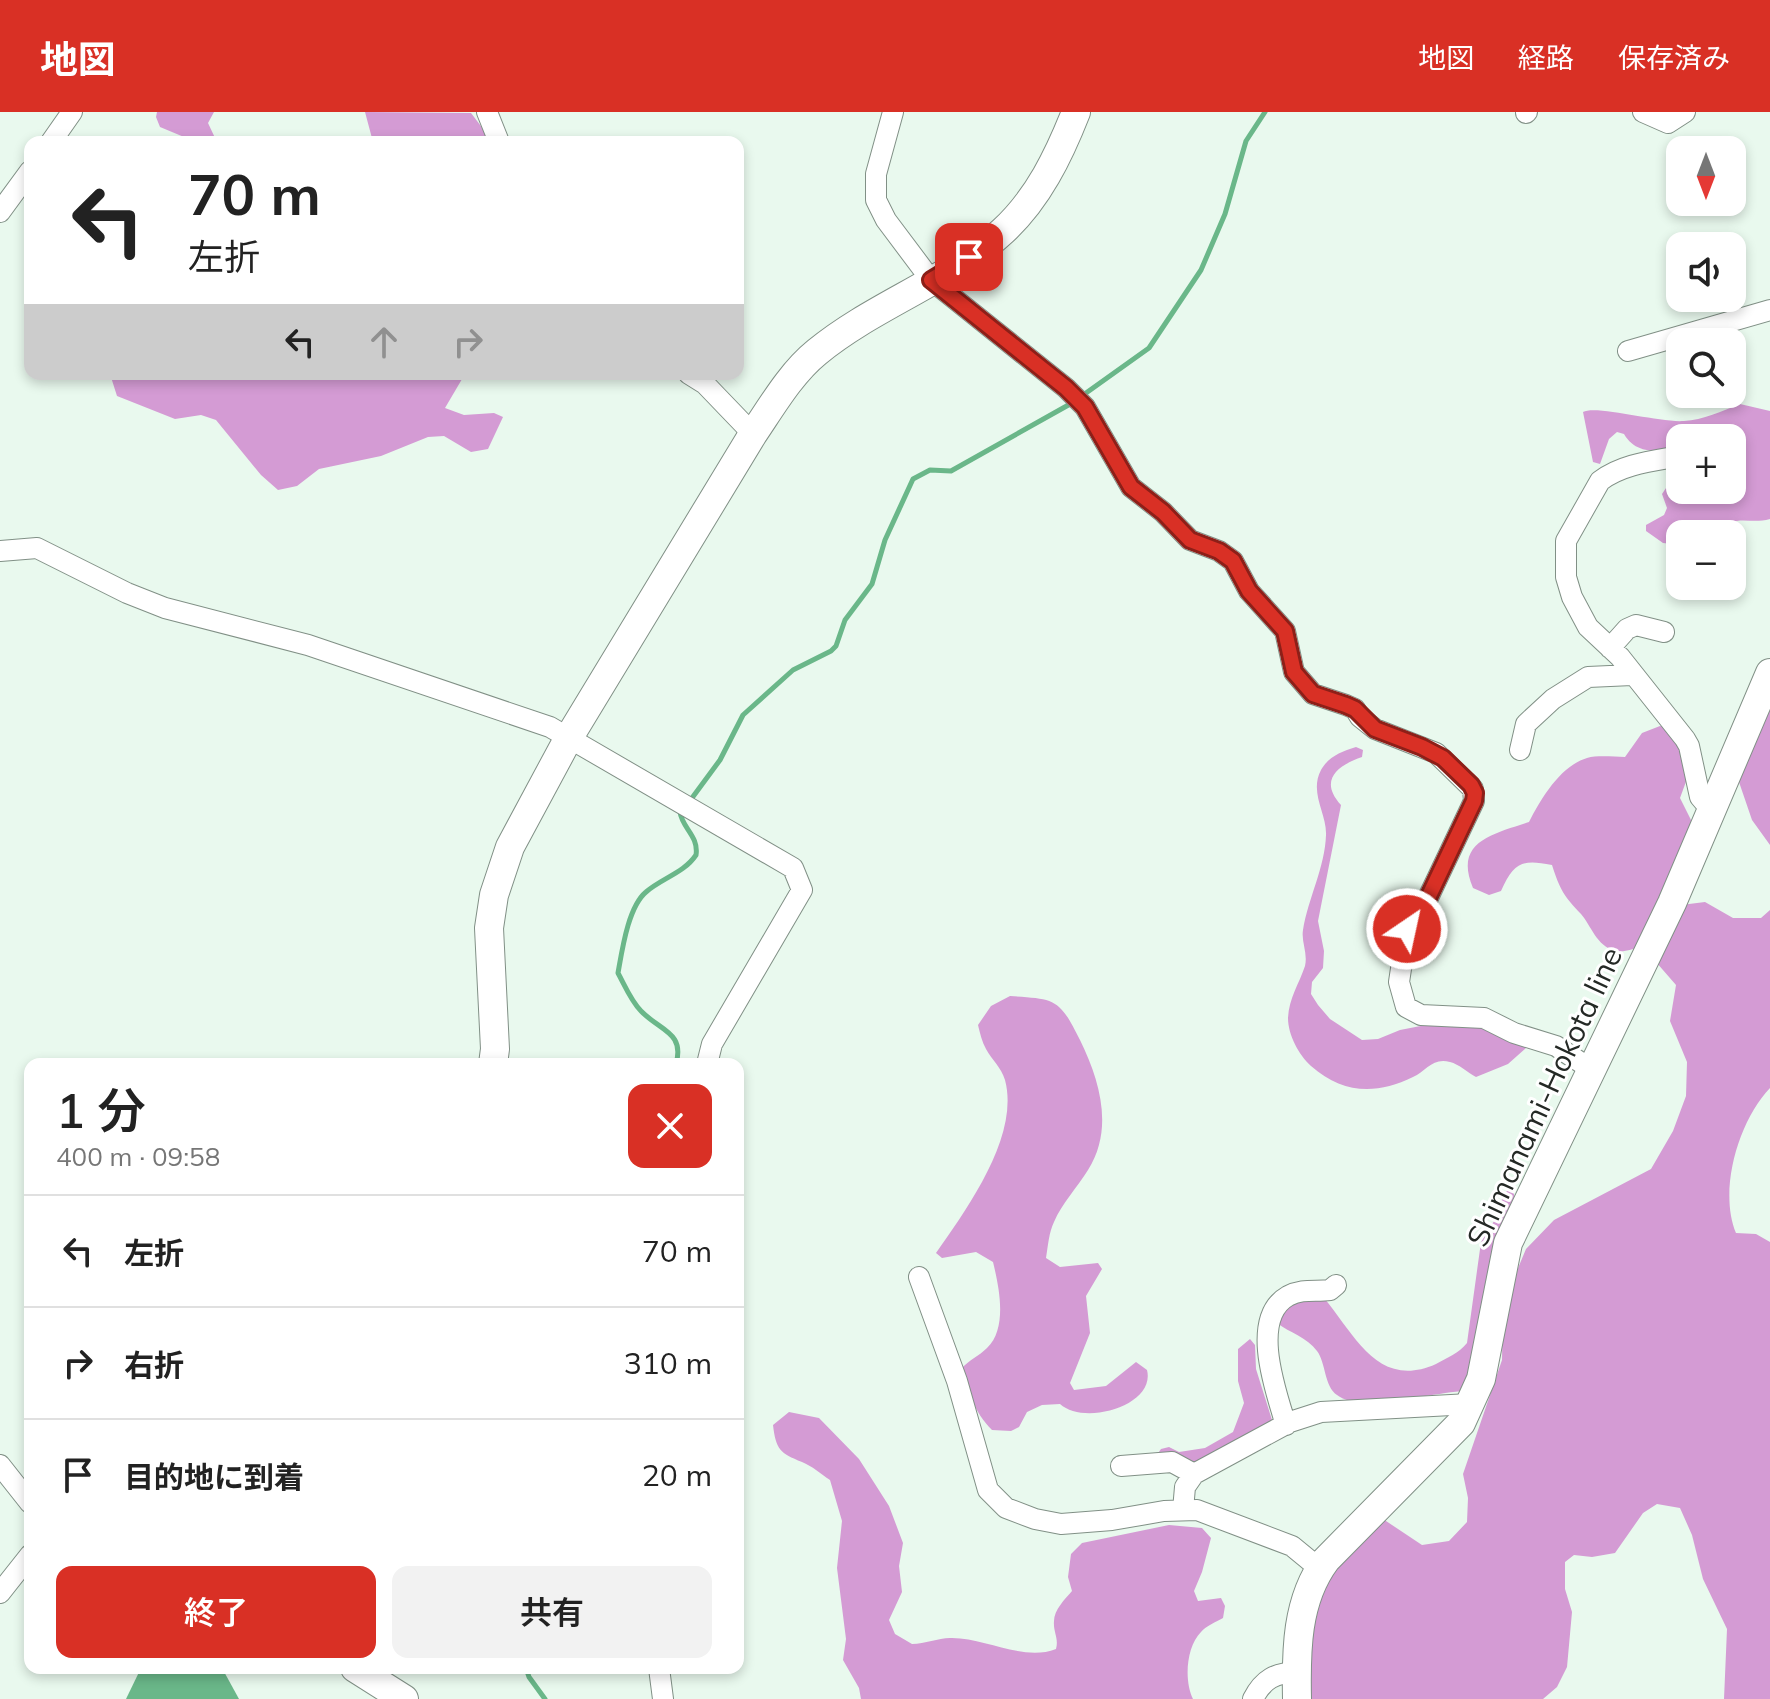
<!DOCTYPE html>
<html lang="ja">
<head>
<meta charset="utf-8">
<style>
	:root { --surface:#fff; --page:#f2f2f2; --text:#222; --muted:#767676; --line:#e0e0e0; --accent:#d93025 }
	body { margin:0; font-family:Mulish,"Noto Sans JP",sans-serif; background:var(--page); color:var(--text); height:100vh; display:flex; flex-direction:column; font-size:30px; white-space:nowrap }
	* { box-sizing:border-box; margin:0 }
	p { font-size:26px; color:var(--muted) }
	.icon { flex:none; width:44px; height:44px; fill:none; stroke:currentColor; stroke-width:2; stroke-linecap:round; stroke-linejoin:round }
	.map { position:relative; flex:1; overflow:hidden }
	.details { position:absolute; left:24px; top:946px; width:720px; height:616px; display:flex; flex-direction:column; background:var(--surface); border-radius:16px; box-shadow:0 4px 12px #0003 }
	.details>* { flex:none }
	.banner { position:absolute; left:24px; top:24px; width:720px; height:244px; border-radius:16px; box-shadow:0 4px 12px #0003; background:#fff; color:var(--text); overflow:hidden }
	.needle { width:52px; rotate:180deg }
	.controls { position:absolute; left:1666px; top:24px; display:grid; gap:16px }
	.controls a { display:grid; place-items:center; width:80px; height:80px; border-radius:16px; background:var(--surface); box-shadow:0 4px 12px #0003; font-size:40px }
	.pin { position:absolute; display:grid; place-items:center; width:68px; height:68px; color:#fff; margin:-34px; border-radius:16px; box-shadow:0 4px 12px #0006 }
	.me { position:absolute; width:88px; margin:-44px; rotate:34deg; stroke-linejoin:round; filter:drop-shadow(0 0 6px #0008) }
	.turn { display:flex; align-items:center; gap:28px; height:168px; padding:0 32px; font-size:36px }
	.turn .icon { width:104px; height:104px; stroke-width:2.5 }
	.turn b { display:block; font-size:56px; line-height:68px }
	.lanes { display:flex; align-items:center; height:76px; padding:0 32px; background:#0003; justify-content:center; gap:40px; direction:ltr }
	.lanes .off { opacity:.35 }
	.round { display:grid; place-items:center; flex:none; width:84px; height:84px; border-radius:16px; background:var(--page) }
	.summary { display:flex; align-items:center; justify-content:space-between; height:136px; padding:0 32px }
	h1 { font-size:48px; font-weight:600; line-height:60px }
	.action { display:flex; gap:16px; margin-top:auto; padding:16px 32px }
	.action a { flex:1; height:92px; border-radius:16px; background:var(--accent); color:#fff; font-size:32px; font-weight:600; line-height:92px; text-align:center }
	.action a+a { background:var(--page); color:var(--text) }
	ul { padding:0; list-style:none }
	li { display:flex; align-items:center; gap:24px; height:112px; padding:0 32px; border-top:2px solid var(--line) }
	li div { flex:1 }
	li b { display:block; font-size:30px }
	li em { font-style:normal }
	header { display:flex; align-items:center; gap:48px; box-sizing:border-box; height:112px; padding:0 40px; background:var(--accent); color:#fff }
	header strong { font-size:38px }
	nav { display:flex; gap:44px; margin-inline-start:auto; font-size:28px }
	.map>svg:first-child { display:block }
	.forest { fill:#d49bd4 }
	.water { fill:#6ab789 }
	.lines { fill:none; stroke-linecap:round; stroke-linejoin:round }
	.stream { stroke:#6ab789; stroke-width:5 }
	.street-casing { stroke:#819086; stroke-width:22 }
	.secondary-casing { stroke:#819086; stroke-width:30 }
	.street { stroke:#fff; stroke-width:20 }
	.secondary { stroke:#fff; stroke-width:28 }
	.route-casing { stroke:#8d1f18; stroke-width:20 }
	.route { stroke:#d93025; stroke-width:14 }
	.labels { text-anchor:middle; stroke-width:6; stroke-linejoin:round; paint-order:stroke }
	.street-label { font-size:30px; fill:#242925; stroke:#fff }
</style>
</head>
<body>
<header>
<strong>地図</strong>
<nav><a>地図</a><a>経路</a><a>保存済み</a></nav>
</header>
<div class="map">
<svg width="1770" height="1587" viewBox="0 0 1770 1587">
	<rect width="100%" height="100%" fill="#e9f9ee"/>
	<path class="forest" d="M157,0H214L208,11L216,28L224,30H196L160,15L156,5Z
		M365,0L471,1L493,30H373Z
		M110,262H465L445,296L464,303L494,301L503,305L488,337L471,340L444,324L428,325L381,344L319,357L297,374L278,378L261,363L216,308L201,303L175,307L117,284Z
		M1740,292L1770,299V407C1748,413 1733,400 1720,422H1680V433L1663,431L1646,419V413L1664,403L1667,396L1662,382L1678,358L1680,357V378H1732V326H1680V339C1658,339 1636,343 1624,322L1617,320L1609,327L1600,352L1593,350L1583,300C1597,293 1659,311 1684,309C1703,308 1722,299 1740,292Z
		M1770,596V733L1752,708L1739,670Z
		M1660,614L1673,616L1691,656L1680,686L1692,710L1640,835C1632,837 1622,841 1615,839C1596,833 1592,815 1581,802C1564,784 1560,778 1552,753C1522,747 1514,750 1501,779L1489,783L1473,776C1453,729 1494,722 1529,710C1541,687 1560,654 1587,646C1598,643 1614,645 1625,645L1642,621Z
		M1356,635L1363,638L1362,645C1336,654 1319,669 1341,693L1318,809L1324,839L1323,856L1312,870L1311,882L1318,893L1330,907L1362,928L1378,927L1400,918L1436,911L1470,908L1526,930V936L1508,952L1476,965C1468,961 1459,952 1450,950C1433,945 1426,959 1413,965C1376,983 1343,982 1311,954C1299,943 1288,923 1288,906C1289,886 1299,872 1305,854C1308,841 1301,830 1303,818C1308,787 1325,755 1326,723C1327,701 1309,681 1321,658C1329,644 1341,640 1356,635Z
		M1705,790L1733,806H1761L1770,798V976C1739,1008 1718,1078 1736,1121L1756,1122L1770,1130V1587H1724L1727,1517L1703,1467L1692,1423L1680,1396L1657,1392L1643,1401L1615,1441L1592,1445L1574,1443L1565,1450V1477L1572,1500L1567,1555L1557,1575L1543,1587H1308C1309,1532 1309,1486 1347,1441C1357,1428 1371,1418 1383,1407L1422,1433L1449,1429L1467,1410L1468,1386L1463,1362L1502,1248L1503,1192L1526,1137L1554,1108L1651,1057L1673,1019L1686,984L1687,950L1670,909L1676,873L1656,850L1681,793Z
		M1010,884C1056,887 1059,886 1080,928C1100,969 1114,1017 1088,1058C1077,1076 1062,1091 1054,1110C1049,1120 1048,1134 1046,1146L1060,1155L1098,1151L1102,1157L1086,1184L1090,1221L1070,1271L1074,1278L1106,1274L1136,1250L1147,1258C1156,1294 1084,1314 1060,1292L1042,1293L1027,1300L1019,1315L1011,1319L992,1318C974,1300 968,1279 962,1256C969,1248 979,1244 987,1236C1008,1216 999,1175 993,1150L976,1140L942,1146L936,1141C967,1097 1020,1024 1005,968C1001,955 992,948 986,937C982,930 980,921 978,913L991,894Z
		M1509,1077L1514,1082V1089L1464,1279C1436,1280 1359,1301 1337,1283C1324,1274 1326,1251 1317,1239C1307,1225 1290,1221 1277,1211L1285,1192L1324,1186C1355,1223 1378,1278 1436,1252C1447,1246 1459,1241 1467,1231L1481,1130L1494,1109L1504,1082Z
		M1250,1227L1255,1233L1256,1257L1272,1308L1270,1315L1199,1351H1184L1156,1344L1161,1337L1169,1335L1179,1340L1205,1336L1233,1320L1244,1291L1238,1269V1237Z
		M789,1300L819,1306L859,1347L889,1394L903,1431L899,1454L902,1480L889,1508L895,1522L912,1532C925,1532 938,1526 950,1526C985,1525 1023,1550 1056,1537C1059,1526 1053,1520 1054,1509C1054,1498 1065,1487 1072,1479L1068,1465L1071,1442L1082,1431L1169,1413L1202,1416L1211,1426L1202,1460L1194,1479L1198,1489L1221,1486L1225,1494L1223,1506C1216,1510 1206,1514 1201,1520C1186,1535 1184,1569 1193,1587H861L859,1576L843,1548L846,1527L837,1456L842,1409L830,1368C821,1362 812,1354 802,1350C780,1341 776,1338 773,1313Z"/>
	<path class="water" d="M141,1556H222L239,1587H126Z"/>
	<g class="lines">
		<path class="stream" d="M1086,281L1149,236L1201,158L1225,102L1246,29L1265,0
			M692,686L720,648L743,603L793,558L831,539L836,534L845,508L872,472L885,428L913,367L930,358L951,359L1072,291
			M676,952C685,920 660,919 641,899C631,889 625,874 618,861C622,839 628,795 646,780C662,766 684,761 696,743C699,724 682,716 680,700
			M526,1556L529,1565L545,1587"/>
		<defs>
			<path id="street" d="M487,0L499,30
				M893,0L876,62V88L886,108L931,168L1066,276L1085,295L1131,375L1163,400L1190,428L1219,439L1233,449L1249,479L1285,519L1294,560L1313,582L1346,593L1355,597L1360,605L1375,617L1436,641L1473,677L1474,689L1427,788L1410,808L1407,817L1399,870L1406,895L1421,903L1484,906L1514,921L1556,934L1592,958
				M1643,0L1668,11L1685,0
				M1526,1L1527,0
				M51,30L72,0
				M0,100L30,59
				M1628,239L1770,198
				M689,262L705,272L753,322
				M1680,344C1653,349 1622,352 1600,369L1566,429V465L1572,485L1588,515L1620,545L1685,627L1689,634L1700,685L1711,698
				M0,439L37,436L127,481L165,496L308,533L550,615L793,756L802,778L712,932L707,952
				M1610,536L1627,517L1636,513L1664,520
				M1520,638L1526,612L1553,587L1588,565L1632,563
				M919,1165L957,1269L988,1378L1006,1396L1035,1407L1061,1412L1112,1408L1164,1399L1197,1398L1292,1434L1320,1457
				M1286,1313C1276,1280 1249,1206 1288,1184C1303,1176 1315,1180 1330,1178L1336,1173
				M0,1353L30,1391
				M1121,1354L1172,1350L1194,1362
				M1183,1398L1185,1375L1194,1362L1290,1310L1321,1300L1470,1292
				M0,1481L30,1443
				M659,1556L663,1587
				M1253,1587C1263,1567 1275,1561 1297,1560"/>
			<path id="secondary" d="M493,952L495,937L489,816L494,783L510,735L568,627L753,322C772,294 791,261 817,240C874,193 949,169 1003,119C1038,87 1059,43 1076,0
				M355,1556L404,1587
				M1297,1587C1296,1540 1296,1488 1326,1448L1461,1311L1481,1267L1508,1131L1672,791L1770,561"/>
		</defs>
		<use href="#street" class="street-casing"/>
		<use href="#secondary" class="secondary-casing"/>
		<use href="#street" class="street"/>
		<use href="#secondary" class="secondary"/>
	</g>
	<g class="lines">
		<defs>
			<path id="route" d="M969,145L931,168L1066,276L1085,295L1131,375L1163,400L1190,428L1219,439L1233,449L1249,479L1285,519L1294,560L1313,582L1346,593L1355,597L1375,617L1422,635L1443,646L1471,673L1475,681L1474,689L1427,788L1410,808L1407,817"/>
		</defs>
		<use href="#route" class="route-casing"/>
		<use href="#route" class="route"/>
	</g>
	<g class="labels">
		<g class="street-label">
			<text transform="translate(1545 985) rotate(-65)" y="10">Shimanami-Hokota line</text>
		</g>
	</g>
</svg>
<div class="controls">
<a><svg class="needle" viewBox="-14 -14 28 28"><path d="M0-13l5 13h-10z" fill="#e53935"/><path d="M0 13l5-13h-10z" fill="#767676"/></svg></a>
<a><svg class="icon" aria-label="sound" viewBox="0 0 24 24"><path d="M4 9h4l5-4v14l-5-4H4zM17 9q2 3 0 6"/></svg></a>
<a><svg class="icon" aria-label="search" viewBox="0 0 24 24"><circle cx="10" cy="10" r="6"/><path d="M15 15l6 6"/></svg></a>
<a>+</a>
<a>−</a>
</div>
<div class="pin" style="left:969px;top:145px;background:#d93025"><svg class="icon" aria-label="arrive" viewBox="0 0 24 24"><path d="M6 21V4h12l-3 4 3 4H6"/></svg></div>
<svg class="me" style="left:1407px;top:817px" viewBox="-20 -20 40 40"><circle r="17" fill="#d93025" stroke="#fff" stroke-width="3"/><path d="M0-11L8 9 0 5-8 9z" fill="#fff"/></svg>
<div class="banner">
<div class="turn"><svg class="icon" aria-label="left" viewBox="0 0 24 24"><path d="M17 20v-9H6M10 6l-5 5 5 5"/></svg><div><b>70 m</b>左折</div></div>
<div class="lanes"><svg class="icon" aria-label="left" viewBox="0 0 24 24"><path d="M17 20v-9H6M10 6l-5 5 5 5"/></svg><svg class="icon off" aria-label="ahead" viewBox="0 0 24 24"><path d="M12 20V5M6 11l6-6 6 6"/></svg><svg class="icon off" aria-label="right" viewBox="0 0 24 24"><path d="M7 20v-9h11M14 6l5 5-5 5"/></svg></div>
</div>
<section class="details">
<div class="summary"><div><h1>1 分</h1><p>400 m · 09:58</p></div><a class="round" style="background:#d93025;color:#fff"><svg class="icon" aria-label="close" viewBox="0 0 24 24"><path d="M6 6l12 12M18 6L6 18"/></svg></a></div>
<ul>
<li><svg class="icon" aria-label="left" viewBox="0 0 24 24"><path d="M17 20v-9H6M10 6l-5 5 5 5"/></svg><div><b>左折</b></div><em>70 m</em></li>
<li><svg class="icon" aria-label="right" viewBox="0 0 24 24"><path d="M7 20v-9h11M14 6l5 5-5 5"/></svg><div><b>右折</b></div><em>310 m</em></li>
<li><svg class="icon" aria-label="arrive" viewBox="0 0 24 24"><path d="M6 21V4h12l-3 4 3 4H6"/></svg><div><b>目的地に到着</b></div><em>20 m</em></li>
</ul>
<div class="action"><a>終了</a><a>共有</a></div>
</section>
</div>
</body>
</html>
